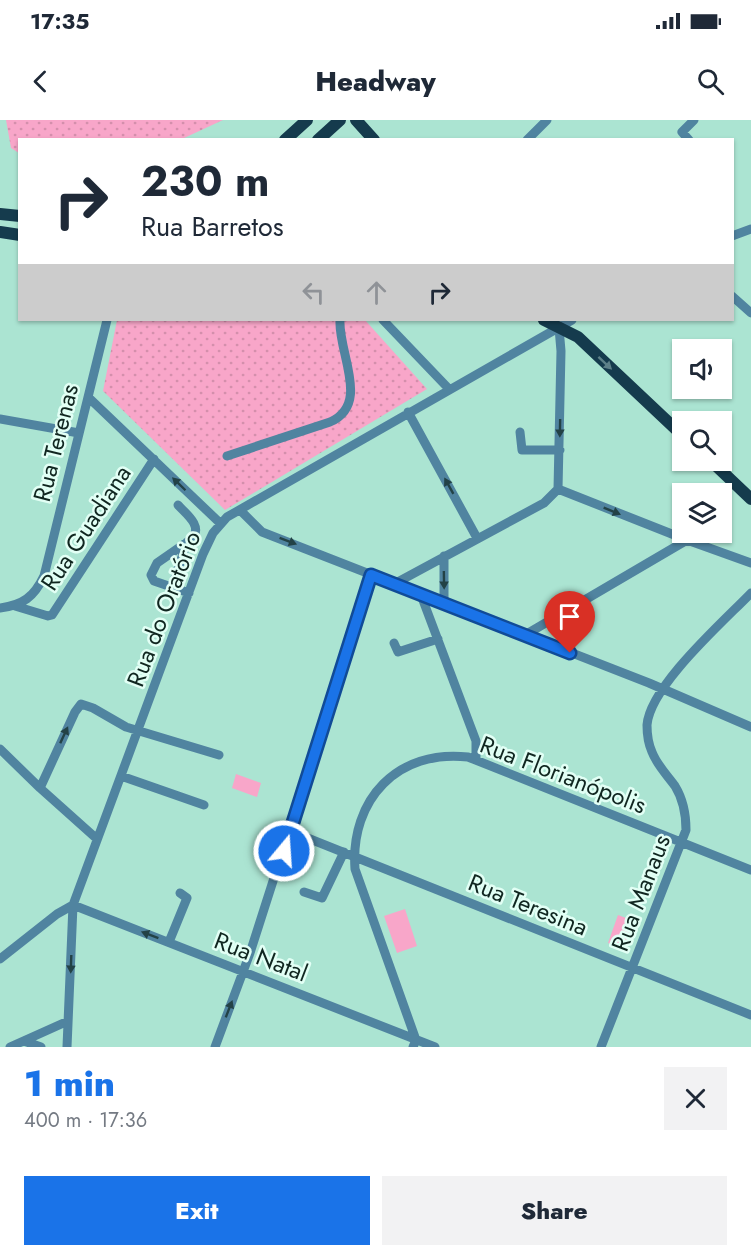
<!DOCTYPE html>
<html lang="en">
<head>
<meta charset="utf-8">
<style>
	:root { --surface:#fff; --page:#f2f2f3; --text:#1f2937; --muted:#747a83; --accent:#1a73e8 }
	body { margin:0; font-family:Jost,sans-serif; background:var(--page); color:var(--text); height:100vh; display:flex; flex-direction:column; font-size:22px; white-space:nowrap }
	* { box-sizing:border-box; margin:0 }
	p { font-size:20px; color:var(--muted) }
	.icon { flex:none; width:33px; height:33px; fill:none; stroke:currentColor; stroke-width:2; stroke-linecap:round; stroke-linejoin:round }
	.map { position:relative; height:927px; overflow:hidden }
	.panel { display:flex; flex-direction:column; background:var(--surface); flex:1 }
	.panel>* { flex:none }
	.banner { position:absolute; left:18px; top:18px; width:716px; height:183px; border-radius:0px; box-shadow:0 2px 4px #0004; background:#fff; color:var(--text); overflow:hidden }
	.buttons { position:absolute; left:672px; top:219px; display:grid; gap:12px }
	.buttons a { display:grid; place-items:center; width:60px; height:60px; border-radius:0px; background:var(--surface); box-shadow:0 2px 4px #0004; font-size:30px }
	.pin { position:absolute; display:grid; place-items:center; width:51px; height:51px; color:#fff; margin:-62px -26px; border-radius:50% 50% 50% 0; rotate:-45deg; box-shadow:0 0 6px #0007 }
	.pin .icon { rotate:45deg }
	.me { position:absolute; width:66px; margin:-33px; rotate:18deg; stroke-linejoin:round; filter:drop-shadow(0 0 4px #0008) }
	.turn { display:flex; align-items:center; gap:21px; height:126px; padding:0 24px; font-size:27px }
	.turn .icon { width:78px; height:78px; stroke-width:2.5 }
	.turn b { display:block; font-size:42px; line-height:51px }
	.lanes { display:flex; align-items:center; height:57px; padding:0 24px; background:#0003; justify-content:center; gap:30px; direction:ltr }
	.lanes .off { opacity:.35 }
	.round { display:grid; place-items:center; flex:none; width:63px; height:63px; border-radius:0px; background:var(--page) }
	.summary { display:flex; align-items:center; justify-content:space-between; height:102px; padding:0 24px }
	h1 { font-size:36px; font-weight:800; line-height:45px; color:var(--accent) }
	.action { display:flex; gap:12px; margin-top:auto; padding:12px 24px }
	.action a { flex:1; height:69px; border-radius:0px; background:var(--accent); color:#fff; font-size:24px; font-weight:800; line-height:69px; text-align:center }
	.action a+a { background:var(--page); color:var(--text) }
	.status { display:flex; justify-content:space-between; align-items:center; height:42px; padding:0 30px; background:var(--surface); direction:ltr }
	.status svg { height:16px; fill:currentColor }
	header { display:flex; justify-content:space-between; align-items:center; height:78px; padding:0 24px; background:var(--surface); font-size:27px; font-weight:800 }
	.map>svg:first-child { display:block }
	.grass { fill:#f8a6c9 }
	.park { fill:url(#park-dots) }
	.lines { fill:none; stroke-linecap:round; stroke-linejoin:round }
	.minor { stroke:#5084a0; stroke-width:9 }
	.major { stroke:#153b4d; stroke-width:12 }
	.oneway { fill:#5d8088 }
	.oneway2 { fill:#234246 }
	.route-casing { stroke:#114b97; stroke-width:15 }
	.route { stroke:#1a73e8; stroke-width:10 }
	.labels { text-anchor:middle; stroke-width:5; stroke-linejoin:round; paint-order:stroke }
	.street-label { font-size:24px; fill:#102620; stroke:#e2fff5 }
</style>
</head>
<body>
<div class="status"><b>17:35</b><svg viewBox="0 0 49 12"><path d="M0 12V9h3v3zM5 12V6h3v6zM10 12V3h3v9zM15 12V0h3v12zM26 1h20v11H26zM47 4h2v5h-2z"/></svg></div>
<header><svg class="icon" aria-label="back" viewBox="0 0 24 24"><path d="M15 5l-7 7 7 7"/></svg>Headway<svg class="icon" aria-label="search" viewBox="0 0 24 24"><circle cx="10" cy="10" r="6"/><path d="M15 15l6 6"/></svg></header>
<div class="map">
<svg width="751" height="927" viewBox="0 0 751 927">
	<defs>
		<pattern id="park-dots" width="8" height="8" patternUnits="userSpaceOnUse" patternTransform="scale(1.5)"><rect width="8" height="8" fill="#f8a6c9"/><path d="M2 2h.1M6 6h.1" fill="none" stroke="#d48fac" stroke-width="1.8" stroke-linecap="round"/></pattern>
	</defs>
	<rect width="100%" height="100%" fill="#abe4d2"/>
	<path class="grass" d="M236,654L261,663L257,677L232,668Z
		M405,789L417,826L397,833L384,796Z
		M618,795L634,801L623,829L608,823Z"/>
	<path class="park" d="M6,0H223L182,19L20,20L19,33L11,28Z
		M117,200H365L427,269L225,390L103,271Z"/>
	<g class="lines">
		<path class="minor" d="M527,20L547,0
			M689,20L682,12L694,0
			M732,116L751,109
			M732,176L751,193
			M383,200L449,269
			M88,277L221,404
			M408,292L477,418
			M0,299L79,313
			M520,312L522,330H560
			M227,336L330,302C371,284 338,233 340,200
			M558,369L687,420L751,443
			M178,385C186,394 202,405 193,418L157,443L151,455L154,461L189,473
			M240,390L262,412L649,563L751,607
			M444,436V484
			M394,464L544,383L558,369L561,231L559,208
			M172,467L187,422
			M421,475L476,621V640
			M15,486L48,496L52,495L154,339
			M0,488C23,485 34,477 44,456L107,200
			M566,491L569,533
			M525,515L687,420
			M394,523L398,532L438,519
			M0,629L40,668L97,719
			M121,656L204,685
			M40,668L75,592L81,584L93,588L126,607L219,635
			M290,711L751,895
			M304,772L322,778L344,732
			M169,822L187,778L180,773
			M0,839L57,794L73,785L203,434L213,413L227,397L572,200
			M24,921L41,927
			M10,927L68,901
			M67,927L73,785L435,927
			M215,927L250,833L371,455
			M413,927L416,920L355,749C350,679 398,629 468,637L751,750
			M601,927L686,710C686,695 683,679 675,666C667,655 657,645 652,632C648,623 647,614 647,605C650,566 724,501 751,473"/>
		<path class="major" d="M356,0L374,20
			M285,20L307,0
			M318,20L340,0
			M0,94L20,96
			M0,112L20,115
			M544,200L578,217L682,315
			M710,340L751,379"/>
	</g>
	<defs><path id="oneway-solid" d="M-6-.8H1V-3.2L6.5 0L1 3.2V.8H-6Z" transform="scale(1.5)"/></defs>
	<use class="oneway" href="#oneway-solid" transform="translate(605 243) rotate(43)"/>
	<g class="oneway2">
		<use href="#oneway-solid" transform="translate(560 308) rotate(91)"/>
		<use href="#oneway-solid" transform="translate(179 364) rotate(-136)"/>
		<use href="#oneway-solid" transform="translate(449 366) rotate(-119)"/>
		<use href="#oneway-solid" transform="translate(612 391) rotate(22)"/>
		<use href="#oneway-solid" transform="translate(288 421) rotate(21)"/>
		<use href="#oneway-solid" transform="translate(444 460) rotate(89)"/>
		<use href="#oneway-solid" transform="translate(64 615) rotate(-65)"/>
		<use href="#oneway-solid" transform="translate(150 815) rotate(-159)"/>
		<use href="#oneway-solid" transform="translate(71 844) rotate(92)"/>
		<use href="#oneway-solid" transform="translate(229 889) rotate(-69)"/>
	</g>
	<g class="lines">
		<defs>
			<path id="route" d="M284,731L371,455L570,533"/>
		</defs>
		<use href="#route" class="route-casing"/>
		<use href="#route" class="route"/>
	</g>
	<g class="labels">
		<g class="street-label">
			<text transform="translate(56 323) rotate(-76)" y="8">Rua Terenas</text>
			<text transform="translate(86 408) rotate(-57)" y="8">Rua Guadiana</text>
			<text transform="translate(164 489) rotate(-69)" y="8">Rua do Oratório</text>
			<text transform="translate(563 655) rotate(21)" y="8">Rua Florianópolis</text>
			<text transform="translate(641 773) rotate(-69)" y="8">Rua Manaus</text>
			<text transform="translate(528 785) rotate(22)" y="8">Rua Teresina</text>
			<text transform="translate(261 837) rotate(21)" y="8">Rua Natal</text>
		</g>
	</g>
</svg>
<div class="buttons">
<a><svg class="icon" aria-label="sound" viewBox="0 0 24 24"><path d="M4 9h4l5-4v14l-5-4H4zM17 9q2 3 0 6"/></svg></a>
<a><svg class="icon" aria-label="search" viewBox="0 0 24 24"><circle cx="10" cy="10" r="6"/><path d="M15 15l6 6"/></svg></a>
<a><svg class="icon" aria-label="layers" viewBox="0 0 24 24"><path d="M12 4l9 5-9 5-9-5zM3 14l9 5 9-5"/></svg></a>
</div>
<div class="pin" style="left:570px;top:533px;background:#d93025"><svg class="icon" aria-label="arrive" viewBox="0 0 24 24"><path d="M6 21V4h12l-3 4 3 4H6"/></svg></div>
<svg class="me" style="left:284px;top:731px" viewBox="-20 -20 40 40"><circle r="17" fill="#1a73e8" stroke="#fff" stroke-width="3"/><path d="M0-11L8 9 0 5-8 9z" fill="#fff"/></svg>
<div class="banner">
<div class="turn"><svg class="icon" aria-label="right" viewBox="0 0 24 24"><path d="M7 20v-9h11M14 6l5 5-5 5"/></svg><div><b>230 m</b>Rua Barretos</div></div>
<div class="lanes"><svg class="icon off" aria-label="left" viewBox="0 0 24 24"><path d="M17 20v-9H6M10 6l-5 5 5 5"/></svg><svg class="icon off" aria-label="ahead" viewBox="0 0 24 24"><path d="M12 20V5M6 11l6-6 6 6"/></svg><svg class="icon" aria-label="right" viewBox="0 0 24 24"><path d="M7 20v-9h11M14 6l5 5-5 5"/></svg></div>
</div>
</div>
<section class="panel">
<div class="summary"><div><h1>1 min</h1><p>400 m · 17:36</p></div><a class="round"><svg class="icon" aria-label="close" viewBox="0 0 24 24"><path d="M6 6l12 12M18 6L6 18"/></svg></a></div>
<div class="action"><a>Exit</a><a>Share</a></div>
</section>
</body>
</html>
